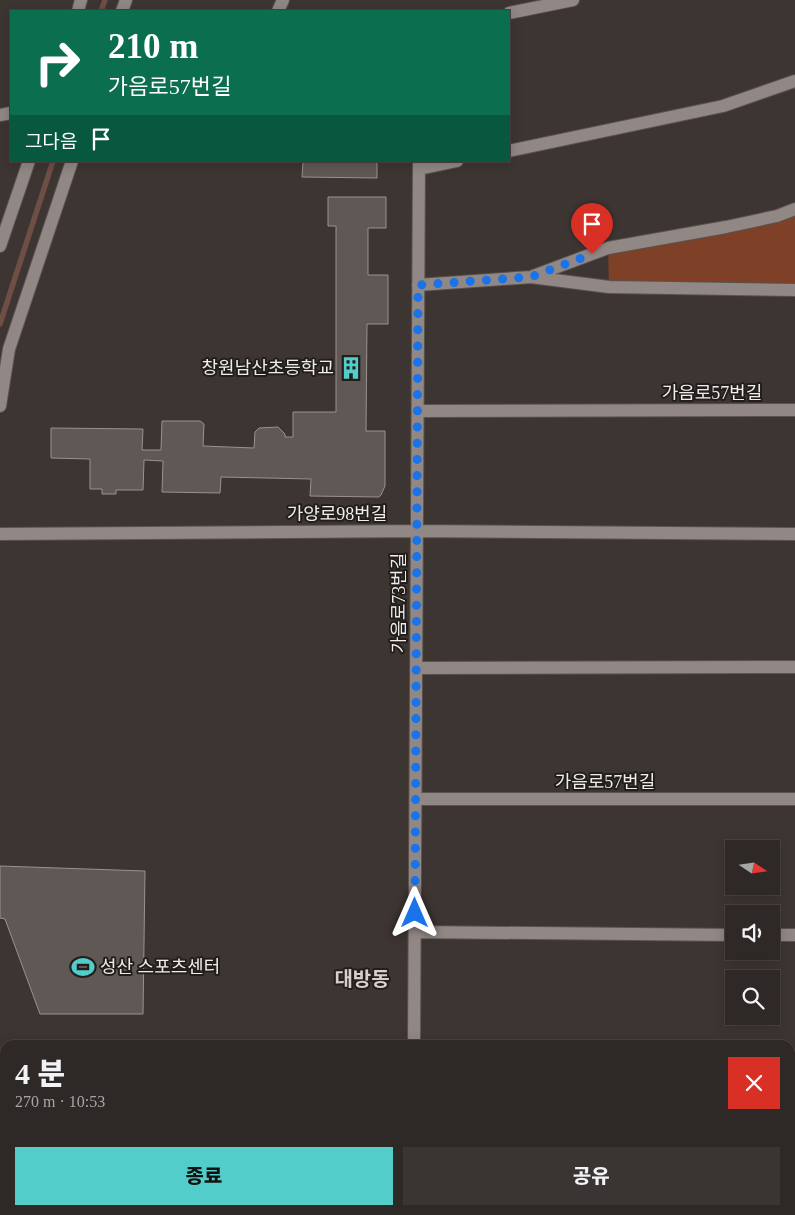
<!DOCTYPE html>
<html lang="ko">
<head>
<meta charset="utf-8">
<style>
	:root { --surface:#2e2826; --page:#3a3432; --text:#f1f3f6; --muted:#a7a6a7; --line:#494443; --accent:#53cdca }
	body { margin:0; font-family:"Times New Roman","Noto Sans KR",serif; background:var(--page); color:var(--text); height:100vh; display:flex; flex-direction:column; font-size:19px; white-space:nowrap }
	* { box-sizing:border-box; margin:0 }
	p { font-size:16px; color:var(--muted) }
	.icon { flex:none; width:28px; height:28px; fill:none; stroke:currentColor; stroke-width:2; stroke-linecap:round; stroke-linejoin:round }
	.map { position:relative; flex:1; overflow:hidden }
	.sheet { position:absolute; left:0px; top:1040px; width:795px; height:175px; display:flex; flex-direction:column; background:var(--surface); border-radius:15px 15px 0 0; box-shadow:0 2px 12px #0003,0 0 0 1px var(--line) }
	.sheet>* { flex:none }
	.banner { position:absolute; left:10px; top:10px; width:500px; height:152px; border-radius:0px; box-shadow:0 2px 12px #0003,0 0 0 1px var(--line); background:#0b6e4f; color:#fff; overflow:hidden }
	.needle { width:32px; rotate:103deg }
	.buttons { position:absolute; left:725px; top:840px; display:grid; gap:10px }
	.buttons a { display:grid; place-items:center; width:55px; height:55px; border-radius:0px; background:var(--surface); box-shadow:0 2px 12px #0003,0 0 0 1px var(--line); font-size:25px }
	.pin { position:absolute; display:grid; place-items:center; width:42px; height:42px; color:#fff; margin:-51px -21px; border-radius:50% 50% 50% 0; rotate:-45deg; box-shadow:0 0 5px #0007 }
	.pin .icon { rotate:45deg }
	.me { position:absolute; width:55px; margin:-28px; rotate:0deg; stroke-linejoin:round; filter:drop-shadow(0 0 4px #0008) }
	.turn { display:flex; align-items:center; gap:18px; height:105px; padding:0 15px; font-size:22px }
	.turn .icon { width:65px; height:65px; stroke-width:2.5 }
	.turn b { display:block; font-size:35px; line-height:42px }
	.then { display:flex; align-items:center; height:48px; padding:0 15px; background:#0003; gap:10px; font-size:19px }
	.round { display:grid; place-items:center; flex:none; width:52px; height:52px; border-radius:0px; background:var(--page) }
	.overview { display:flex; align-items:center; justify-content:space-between; height:85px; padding:0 15px }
	h1 { font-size:30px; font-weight:800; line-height:38px }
	.primary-button { display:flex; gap:10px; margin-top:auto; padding:10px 15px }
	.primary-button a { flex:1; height:58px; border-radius:0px; background:var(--accent); color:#111; font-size:20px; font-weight:800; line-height:58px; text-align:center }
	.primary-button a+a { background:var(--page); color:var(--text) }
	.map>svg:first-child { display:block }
	.green { fill:#7e4026 }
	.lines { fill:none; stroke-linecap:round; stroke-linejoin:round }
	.stream { stroke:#6f4e46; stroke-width:5.5 }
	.building { fill:#605855; stroke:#9b928f }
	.minor-casing { stroke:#595350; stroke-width:14 }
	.tertiary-casing { stroke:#595350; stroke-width:14 }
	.primary-casing { stroke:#595350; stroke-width:14 }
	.minor { stroke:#918885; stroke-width:12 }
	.tertiary { stroke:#918885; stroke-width:12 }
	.primary { stroke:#d2947b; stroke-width:12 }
	.route { stroke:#1a73e8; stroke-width:9; stroke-dasharray:0 16.2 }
	.labels { text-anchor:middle; stroke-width:4; stroke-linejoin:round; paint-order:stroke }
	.poi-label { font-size:18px; fill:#f1ecea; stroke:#211e1c; text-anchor:end }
	.street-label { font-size:18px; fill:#f1ecea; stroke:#211e1c }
	.quarter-label { font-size:20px; font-weight:bold; fill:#d8ceca; stroke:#211e1c }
</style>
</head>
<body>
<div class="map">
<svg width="795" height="1215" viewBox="0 0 795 1215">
	<rect width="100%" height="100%" fill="#3d3532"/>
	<path class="green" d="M795,209V290L609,287L608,248Z"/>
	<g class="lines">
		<path class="stream" d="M101,11L105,0
			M0,324L53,161"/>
	</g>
	<path class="building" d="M286,161H377V178L302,177L303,162Z
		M328,197H386V228H368V275H388V324H367L366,431H385V486L381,495L379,497L310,496L311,479L221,477L220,493L162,492L163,461L144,460L143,490H116V494H102V489H90V459L51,458V428L143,429L142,450H161L162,421H200L204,424L203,446L254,448L255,432L259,428L278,427L285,434V437H293V412H336V226H328Z
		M0,866L145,871L143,1014H40L5,919L0,918Z"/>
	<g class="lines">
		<defs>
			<path id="minor" d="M78,11L81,0
				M122,11L126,0
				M278,11L283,0
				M509,151L723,106L795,81
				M419,169L457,161
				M0,246L29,161
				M533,276L608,248L726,227L777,216L795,209
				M418,285L531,277L609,287L795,290
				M0,406L9,349L72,161
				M418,411L795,410
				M0,534L417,531L795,534
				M416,668L795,667
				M416,799H795
				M415,932L734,935
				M771,935H795
				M414,1045L419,161
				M790,1065H795
				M189,1215V1210"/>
			<path id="tertiary" d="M509,13L573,0
				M0,115L11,113"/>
			<path id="primary" d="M0,1155L5,1156
				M790,1176H795"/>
		</defs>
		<use href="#minor" class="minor-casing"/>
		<use href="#tertiary" class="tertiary-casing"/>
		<use href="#primary" class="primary-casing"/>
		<use href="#minor" class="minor"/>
		<use href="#tertiary" class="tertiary"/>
		<use href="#primary" class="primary"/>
	</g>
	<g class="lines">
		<path class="route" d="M415,913L418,285L531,277L592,254"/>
	</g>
	<defs>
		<symbol id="building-bare" viewBox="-9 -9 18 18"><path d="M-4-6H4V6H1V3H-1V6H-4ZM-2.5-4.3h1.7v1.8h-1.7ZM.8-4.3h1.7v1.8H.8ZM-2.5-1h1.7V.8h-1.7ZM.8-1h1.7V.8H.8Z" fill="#53cdca" stroke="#211e1c" stroke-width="2.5" paint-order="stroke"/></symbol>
		<symbol id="stadium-bare" viewBox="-9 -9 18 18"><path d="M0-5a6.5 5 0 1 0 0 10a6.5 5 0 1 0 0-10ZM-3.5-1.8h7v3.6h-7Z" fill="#53cdca" stroke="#211e1c" stroke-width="2.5" paint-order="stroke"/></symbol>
	</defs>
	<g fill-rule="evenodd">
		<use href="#building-bare" x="335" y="352" width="32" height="32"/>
		<use href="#stadium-bare" x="67" y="951" width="32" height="32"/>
	</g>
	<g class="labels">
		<g class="poi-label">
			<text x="334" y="374">창원남산초등학교</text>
			<text x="100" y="973" text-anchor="start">성산 스포츠센터</text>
		</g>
		<g class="street-label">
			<text x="712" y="399">가음로57번길</text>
			<text x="337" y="520">가양로98번길</text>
			<text transform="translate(399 603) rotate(-90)" y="6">가음로73번길</text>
			<text x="605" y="788">가음로57번길</text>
		</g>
		<g class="quarter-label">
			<text x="362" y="986">대방동</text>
		</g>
	</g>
</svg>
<div class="buttons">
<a><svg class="needle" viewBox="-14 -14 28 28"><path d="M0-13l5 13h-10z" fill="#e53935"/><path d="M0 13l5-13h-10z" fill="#a7a6a7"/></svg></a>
<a><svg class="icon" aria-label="sound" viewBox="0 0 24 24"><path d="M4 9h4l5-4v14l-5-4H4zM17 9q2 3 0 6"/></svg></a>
<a><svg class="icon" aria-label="search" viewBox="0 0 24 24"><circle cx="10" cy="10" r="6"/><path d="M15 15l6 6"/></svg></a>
</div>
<div class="pin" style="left:592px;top:254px;background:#d93025"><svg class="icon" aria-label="arrive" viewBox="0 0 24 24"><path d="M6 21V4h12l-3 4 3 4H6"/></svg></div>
<svg class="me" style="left:415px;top:913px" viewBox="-20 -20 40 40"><path d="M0-17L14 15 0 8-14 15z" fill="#1a73e8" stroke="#fff" stroke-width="4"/></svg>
<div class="banner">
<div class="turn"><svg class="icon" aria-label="right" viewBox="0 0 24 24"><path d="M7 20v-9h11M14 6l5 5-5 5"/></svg><div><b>210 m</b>가음로57번길</div></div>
<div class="then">그다음<svg class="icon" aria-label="arrive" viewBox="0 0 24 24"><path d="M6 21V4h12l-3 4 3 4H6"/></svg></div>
</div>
<section class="sheet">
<div class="overview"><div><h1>4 분</h1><p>270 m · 10:53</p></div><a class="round" style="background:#d93025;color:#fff"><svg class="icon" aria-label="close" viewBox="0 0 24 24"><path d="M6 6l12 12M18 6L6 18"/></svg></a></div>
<div class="primary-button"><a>종료</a><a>공유</a></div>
</section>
</div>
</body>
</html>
